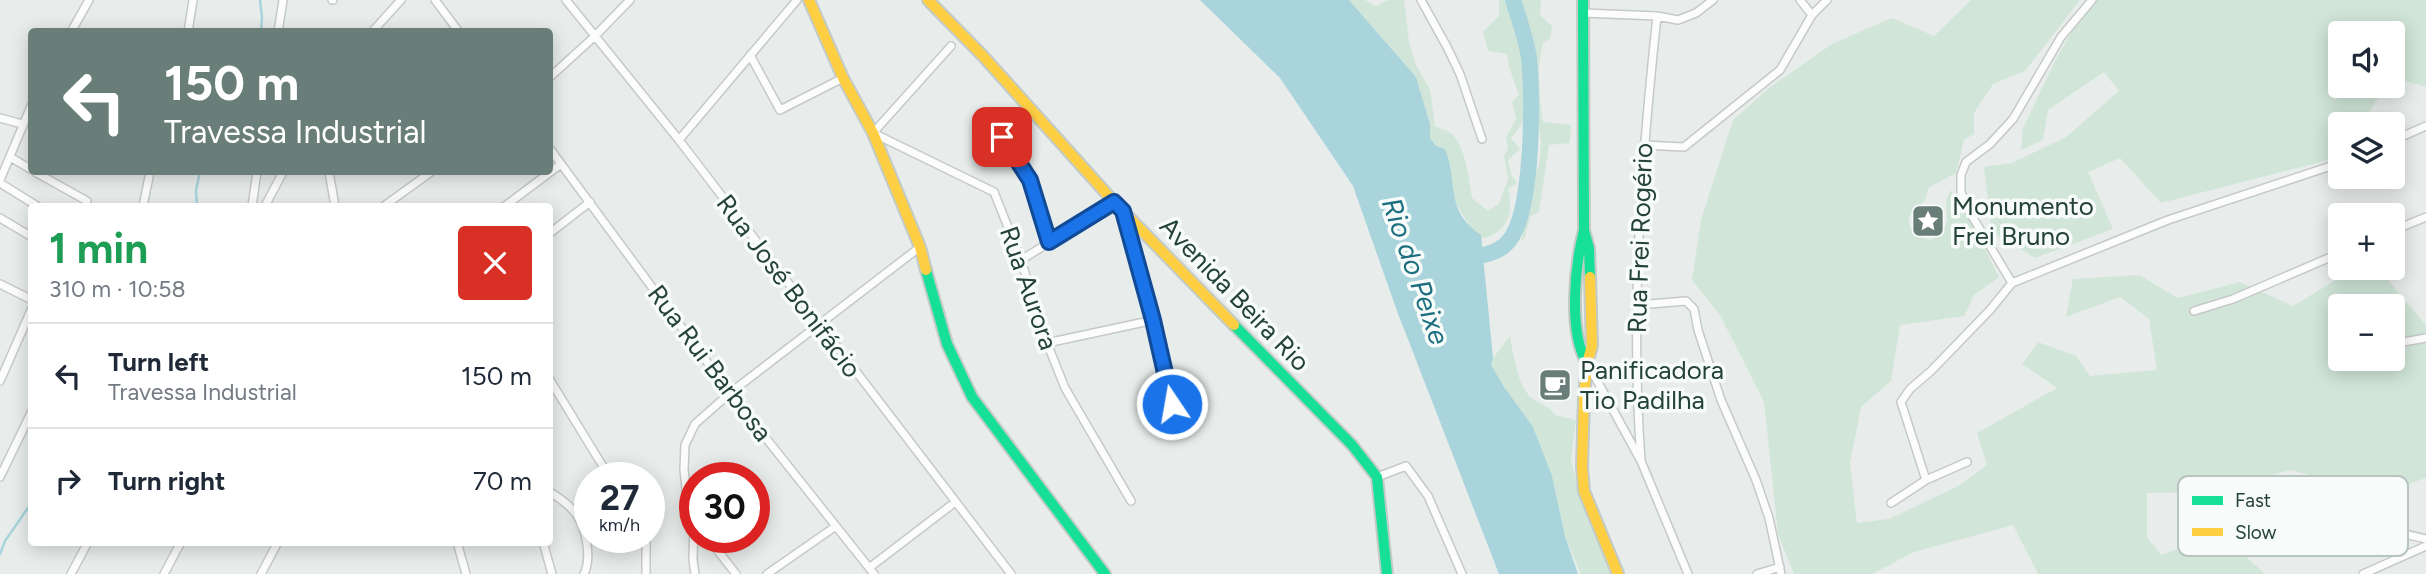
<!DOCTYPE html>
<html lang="en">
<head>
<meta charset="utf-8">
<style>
	:root { --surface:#fff; --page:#f6f6f7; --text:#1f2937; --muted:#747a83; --line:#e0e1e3 }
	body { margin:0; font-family:Figtree,sans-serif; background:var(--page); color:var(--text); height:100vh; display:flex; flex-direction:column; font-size:26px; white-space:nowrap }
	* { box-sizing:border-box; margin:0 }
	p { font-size:23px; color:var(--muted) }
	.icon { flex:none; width:38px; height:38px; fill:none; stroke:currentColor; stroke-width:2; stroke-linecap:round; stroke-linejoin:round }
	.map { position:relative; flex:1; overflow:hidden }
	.sheet { position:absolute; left:28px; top:203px; width:525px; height:343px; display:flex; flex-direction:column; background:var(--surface); border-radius:7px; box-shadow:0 4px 18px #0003 }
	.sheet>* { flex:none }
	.guide { position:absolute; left:28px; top:28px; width:525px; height:147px; border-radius:7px; box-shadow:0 4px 18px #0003; background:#697e78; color:#fff; overflow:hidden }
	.fabs { position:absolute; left:2328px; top:21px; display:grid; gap:14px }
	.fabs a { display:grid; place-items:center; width:77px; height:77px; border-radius:7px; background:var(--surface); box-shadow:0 4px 18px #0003; font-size:35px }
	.speed { position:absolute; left:574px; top:462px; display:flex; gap:14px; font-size:35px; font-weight:700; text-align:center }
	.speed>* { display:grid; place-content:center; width:91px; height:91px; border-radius:50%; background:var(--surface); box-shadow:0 4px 18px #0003; line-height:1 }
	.speed small { font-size:18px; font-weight:400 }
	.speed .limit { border:10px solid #d22; background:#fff; color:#111 }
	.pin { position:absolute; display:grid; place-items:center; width:60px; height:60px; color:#fff; margin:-30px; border-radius:14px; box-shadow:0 4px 10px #0006 }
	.me { position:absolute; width:77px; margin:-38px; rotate:348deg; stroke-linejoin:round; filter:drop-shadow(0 0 5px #0008) }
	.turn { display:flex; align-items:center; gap:24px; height:147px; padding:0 21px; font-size:32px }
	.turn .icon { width:91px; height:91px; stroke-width:2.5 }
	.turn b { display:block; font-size:49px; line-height:60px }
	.round { display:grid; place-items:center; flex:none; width:74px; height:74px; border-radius:7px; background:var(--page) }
	.head { display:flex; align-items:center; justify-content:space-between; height:119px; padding:0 21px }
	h1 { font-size:42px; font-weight:700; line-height:52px; color:#1e9e55 }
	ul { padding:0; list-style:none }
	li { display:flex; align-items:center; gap:21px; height:105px; padding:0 21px; border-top:2px solid var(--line) }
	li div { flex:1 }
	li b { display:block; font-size:26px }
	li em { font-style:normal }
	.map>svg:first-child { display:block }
	.green { fill:#d1e6d8; fill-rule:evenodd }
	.water { fill:#a9d4db }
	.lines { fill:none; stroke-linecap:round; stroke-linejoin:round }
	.stream { stroke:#a9d4db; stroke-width:2.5 }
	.river { stroke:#a9d4db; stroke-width:16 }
	.street-casing { stroke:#c5cac8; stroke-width:10 }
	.fast-casing { stroke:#c3cbc8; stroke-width:14 }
	.slow-casing { stroke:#c3cbc8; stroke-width:14 }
	.street { stroke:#fcfcfc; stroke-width:7 }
	.fast { stroke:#16e098; stroke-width:10 }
	.slow { stroke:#ffcf43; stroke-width:10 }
	.route-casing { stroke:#114b97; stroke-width:18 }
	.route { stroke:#1a73e8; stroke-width:12 }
	.labels { text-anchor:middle; stroke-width:7; stroke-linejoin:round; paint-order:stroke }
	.poi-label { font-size:26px; fill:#24423a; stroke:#f7fbf9; text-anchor:start }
	.street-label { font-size:26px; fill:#24423a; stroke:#f7fbf9 }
	.water-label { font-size:28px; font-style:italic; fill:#1c6f80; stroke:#f7fbf9 }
	.key { fill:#f7fbf9; stroke:#b8c4c0; stroke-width:2 }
	.key-label { font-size:19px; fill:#24423a }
</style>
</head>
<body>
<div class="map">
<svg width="2426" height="574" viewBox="0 0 2426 574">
	<rect width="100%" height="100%" fill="#e8edeb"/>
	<path class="green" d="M1349,0H1365L1376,6L1388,0H1404L1409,42L1416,65L1430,90L1435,126C1440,128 1446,130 1451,133C1466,147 1469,179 1472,198L1488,211L1499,204L1508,179L1504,155L1508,148L1506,137L1516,119L1512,102L1519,95L1509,67L1507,54L1488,51L1483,32L1499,16V0H1512L1519,28L1527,108L1522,124L1511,138L1520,149L1508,160L1511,174L1517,183L1508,189C1515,215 1505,236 1478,239L1456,204L1430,138V124L1416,77Z
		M1519,0H1541L1540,15L1552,26L1550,39L1543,43C1536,70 1539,94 1543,122L1571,125L1570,143L1549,145L1539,212L1530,217L1525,237L1521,242L1532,182L1539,165L1541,144L1529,36Z
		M1971,0H2080L2025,71L1993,84L1974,113V134L1964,140L1956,173L1928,188C1927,192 1927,196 1925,200C1922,204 1916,207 1912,212C1901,227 1919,236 1931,240C1961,221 1937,213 1951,190L1957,205L1962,204L1999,277L1974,295L1964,316L1900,325L1891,381L1861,407L1850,463L1857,523L1889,519L1958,486L1987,465L1977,433L2057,388L2022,364L2038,342L2076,356L2090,376L2157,370L2149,319L2120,297L2066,317L2073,279L2139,275L2178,298L2240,282L2293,306L2355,268H2378L2426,325V478L2378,494L2291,470L2204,492L2147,493V537L2161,555L2220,533L2265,574H2038L2013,525L1914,552L1872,574H1794L1778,534L1764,402L1720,315L1692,280L1701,220L1733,120L1769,88L1832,44L1892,18L1934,36ZM2340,306H2392V359H2340Z
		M2094,0H2426V87L2392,77V33H2340V86H2386L2361,124H2340V157L2161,203L2120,158L2088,172L2113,229L2035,258L1992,232L1984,167L2012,163L2066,137L2119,91L2104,72L2048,110L2043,140L2021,150L2023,128L2056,59L2078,21Z
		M1510,336C1513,353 1518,389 1533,399C1544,406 1546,404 1555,415L1576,420L1571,460L1581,500L1612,574H1581L1565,536L1552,476L1491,365L1493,358Z"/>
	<path class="water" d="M1200,0H1349L1416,77L1430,124V138L1436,146L1445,149C1459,185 1444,209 1481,235L1493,358L1491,365L1504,387L1533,427L1552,476L1565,536L1578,574H1499L1397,311L1353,186L1280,78Z"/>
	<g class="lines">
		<path class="stream" d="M260,0L262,17L261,32
			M197,206L196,190L200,172
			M0,554L5,541L32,502"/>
		<path class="river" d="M1462,259C1477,256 1496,255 1507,243C1534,216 1533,95 1529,58C1526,38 1519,19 1513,0"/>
		<defs>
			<path id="street" d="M332,0H333
				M435,0L459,32
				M566,0L679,140L1011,574
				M1421,0L1447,47L1460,74L1482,139
				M1800,0L1812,15
				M1583,13L1657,16L1678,20L1696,13L1713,0
				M71,32L89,0
				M188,32L193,0
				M278,32L283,0
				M372,32L401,0
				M951,46L873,133L994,192L1021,260L1047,343L1065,388L1131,501
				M750,55L780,110L843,78
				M550,77L594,37L630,0
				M0,118L22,124
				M1002,137L1030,180L1049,242
				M679,140L797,0
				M2392,141L2426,126
				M1643,145L1684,147L1780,70L1812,15L1827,0
				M550,149L730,393L874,574
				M10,157L32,170
				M35,172L87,201
				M329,172L335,206
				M0,180L32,104
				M0,183L37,206
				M143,206L150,172
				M252,206L257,172
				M265,206L283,172
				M384,206L431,172
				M505,206L561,164
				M1123,212L1154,320L1172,404
				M0,218L32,237
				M2392,231L2426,217
				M550,233L590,202
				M1021,260L1114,202
				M2012,283L1969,211L1961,192V175L1966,162L1990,144L2013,119L2061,37L2092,0
				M0,284L32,300
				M1637,297L1650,304L1686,301L1694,309L1698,330L1721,400L1756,480L1769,518L1781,574
				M2194,311L2233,299L2340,253
				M1047,343L1154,320
				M2392,344L2426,338
				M1589,366L1641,461L1688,574
				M550,380L610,478
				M0,381L32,308
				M1641,461C1630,312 1641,164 1657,16
				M0,477L32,411
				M1377,477L1406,466L1428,496L1462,574
				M1926,480L1901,402L1910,389L1931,371L1990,310L2012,283L2168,220L2340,163
				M550,492C559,498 569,504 576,514C586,528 592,558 584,574
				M1891,503L1926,480L1967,462
				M577,515L590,504
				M2227,531L2277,511L2302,510L2426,539
				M646,537V574
				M707,537L736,574
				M457,542L466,574
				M543,542L552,574
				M869,568L954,503
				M71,574L88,542
				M164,574L181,542
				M261,574L278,542
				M695,574L693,560L694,521L687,497L684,470L685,445L695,424L730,393L920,247
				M767,574L836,526
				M1757,574L1780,567
				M2363,574L2426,546"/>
			<path id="fast" d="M1583,0L1584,230L1589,248L1590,277
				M1584,230C1575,265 1568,332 1587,363
				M926,270L947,344L972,397L1105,574
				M1234,325L1352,445L1377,477L1387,574"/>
			<path id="slow" d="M809,0L843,78L873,133L920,247L926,270
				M928,0L983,56L1114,202L1234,325
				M1590,277L1592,346L1587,363L1584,397L1582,467L1584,491L1618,574"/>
		</defs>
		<use href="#street" class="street-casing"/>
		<use href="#fast" class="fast-casing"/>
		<use href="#slow" class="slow-casing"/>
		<use href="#street" class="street"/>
		<use href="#fast" class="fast"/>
		<use href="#slow" class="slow"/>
	</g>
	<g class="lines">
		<defs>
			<path id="route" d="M1002,137L1030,180L1049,242L1114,202L1123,211L1153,320L1172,404"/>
		</defs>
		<use href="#route" class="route-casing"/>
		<use href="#route" class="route"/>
	</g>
	<defs>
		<symbol id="sight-square" viewBox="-11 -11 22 22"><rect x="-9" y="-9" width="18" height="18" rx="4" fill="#697e78" stroke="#f7fbf9"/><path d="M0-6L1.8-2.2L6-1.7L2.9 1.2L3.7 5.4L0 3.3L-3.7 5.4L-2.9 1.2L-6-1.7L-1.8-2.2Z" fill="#fff"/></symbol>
		<symbol id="cafe-square" viewBox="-11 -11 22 22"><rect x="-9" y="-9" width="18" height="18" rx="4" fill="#697e78" stroke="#f7fbf9"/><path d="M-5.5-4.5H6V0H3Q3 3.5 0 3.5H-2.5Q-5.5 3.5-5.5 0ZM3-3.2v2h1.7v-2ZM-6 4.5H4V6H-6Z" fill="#fff"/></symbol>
	</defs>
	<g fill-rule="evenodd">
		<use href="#sight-square" x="1909" y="202" width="38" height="38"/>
		<use href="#cafe-square" x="1536" y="366" width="38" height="38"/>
	</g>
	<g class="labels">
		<g class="poi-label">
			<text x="1952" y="215">Monumento<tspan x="1952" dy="30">Frei Bruno</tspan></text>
			<text x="1580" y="379">Panificadora<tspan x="1580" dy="30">Tio Padilha</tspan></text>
		</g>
		<g class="street-label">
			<text transform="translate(1640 238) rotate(-88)" y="9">Rua Frei Rogério</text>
			<text transform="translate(789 286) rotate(53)" y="9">Rua José Bonifácio</text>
			<text transform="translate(1029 288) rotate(71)" y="9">Rua Aurora</text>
			<text transform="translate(1235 294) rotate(46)" y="9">Avenida Beira Rio</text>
			<text transform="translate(710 363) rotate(53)" y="9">Rua Rui Barbosa</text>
		</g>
		<g class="water-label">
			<text transform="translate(1416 271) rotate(71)" y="10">Rio do Peixe</text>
		</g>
	</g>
	<rect x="2178" y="476" width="230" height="80" rx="10" class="key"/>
	<rect x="2192" y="496" width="31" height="9" fill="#16e098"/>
	<rect x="2192" y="528" width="31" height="8" fill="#ffcf43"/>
	<g class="key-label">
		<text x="2235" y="507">Fast</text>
		<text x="2235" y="539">Slow</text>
	</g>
</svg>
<div class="fabs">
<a><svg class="icon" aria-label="sound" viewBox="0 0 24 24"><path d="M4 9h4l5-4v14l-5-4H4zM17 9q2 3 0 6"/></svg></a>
<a><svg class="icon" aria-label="layers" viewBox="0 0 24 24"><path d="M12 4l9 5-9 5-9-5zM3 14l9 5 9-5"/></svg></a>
<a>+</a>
<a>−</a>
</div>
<div class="speed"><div>27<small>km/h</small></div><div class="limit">30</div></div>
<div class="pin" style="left:1002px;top:137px;background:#d93025"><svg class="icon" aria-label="arrive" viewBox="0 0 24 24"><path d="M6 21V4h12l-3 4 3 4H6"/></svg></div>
<svg class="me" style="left:1172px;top:404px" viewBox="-20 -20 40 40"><circle r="17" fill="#1a73e8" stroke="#fff" stroke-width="3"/><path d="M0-11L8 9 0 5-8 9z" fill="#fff"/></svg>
<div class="guide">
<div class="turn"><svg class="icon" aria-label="left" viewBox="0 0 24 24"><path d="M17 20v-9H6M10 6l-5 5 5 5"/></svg><div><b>150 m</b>Travessa Industrial</div></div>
</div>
<section class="sheet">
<div class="head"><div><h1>1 min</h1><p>310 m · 10:58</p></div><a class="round" style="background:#d93025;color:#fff"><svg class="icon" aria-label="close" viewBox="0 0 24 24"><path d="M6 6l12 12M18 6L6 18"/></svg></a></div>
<ul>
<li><svg class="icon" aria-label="left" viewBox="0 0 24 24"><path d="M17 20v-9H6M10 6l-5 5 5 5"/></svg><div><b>Turn left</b><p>Travessa Industrial</p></div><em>150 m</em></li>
<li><svg class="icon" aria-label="right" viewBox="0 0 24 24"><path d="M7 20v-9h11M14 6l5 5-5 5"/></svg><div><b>Turn right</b></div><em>70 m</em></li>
</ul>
</section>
</div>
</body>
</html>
